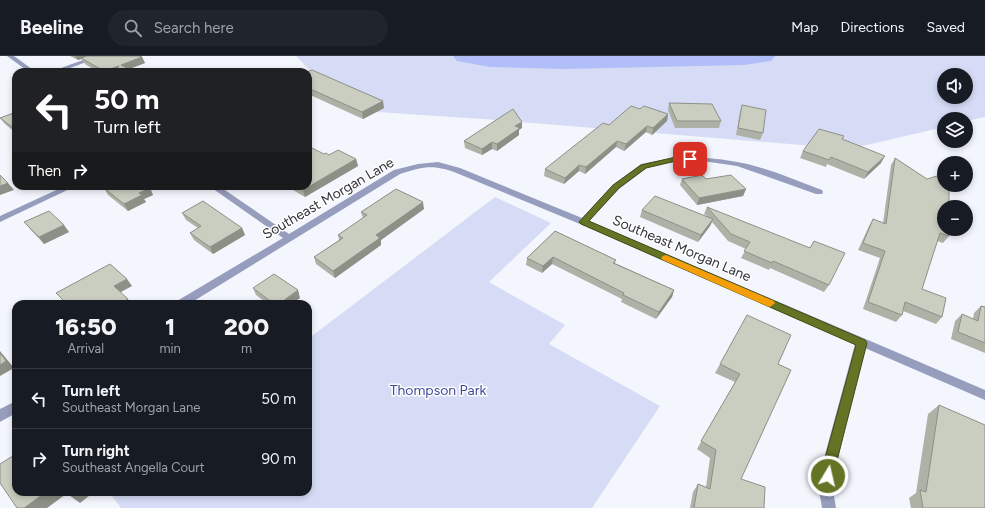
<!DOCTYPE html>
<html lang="en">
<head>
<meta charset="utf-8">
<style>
	:root { --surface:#171b24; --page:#20242c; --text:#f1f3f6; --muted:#9ea1a6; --line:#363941 }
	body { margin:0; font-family:Figtree,sans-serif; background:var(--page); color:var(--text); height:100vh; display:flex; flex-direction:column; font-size:15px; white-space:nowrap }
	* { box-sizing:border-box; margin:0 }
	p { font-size:13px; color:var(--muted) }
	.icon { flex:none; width:22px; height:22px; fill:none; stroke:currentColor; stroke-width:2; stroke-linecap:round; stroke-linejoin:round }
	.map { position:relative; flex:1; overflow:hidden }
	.details { position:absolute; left:12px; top:244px; width:300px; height:196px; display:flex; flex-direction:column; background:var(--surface); border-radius:12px; box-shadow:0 2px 6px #0003 }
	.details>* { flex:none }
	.top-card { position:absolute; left:12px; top:12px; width:300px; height:122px; border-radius:12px; box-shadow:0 2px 6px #0003; background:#202124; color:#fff; overflow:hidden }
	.tools { position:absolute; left:937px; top:12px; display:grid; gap:8px }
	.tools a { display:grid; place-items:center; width:36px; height:36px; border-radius:50%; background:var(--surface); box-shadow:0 2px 6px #0003; font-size:20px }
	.pin { position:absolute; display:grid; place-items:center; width:34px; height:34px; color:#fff; margin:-17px; border-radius:8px; box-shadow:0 2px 6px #0006 }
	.me { position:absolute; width:44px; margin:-22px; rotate:9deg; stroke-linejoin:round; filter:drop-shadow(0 0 3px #0008) }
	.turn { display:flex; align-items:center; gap:14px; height:84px; padding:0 16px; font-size:18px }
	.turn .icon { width:52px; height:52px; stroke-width:2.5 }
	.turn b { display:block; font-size:28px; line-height:34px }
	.then { display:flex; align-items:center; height:38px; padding:0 16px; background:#0003; gap:8px; font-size:15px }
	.eta { display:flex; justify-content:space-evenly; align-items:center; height:68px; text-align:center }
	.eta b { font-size:24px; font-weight:800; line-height:28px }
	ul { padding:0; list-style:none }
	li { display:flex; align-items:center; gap:12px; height:60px; padding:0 16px; border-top:1px solid var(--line) }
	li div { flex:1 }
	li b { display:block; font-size:15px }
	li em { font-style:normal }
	header { display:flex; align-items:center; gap:24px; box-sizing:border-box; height:56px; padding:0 20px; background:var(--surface); border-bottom:1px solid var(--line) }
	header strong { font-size:19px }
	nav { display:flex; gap:22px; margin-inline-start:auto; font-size:14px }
	.search { width:280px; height:36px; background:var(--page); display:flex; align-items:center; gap:10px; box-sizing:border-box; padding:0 14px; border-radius:22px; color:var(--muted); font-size:15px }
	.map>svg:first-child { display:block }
	.green { fill:#d6dcf5; fill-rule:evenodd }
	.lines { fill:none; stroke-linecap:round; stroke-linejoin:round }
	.river { fill:#b1bef8; fill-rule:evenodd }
	.minor { fill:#969dbd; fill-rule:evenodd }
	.wall { fill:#adb1a6 }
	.shaded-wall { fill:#8d9087 }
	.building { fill:#c9cec1; stroke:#8d9087 }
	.route { fill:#637524; stroke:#404c17 }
	.slow { fill:#f59e0b }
	.labels { text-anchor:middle; stroke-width:3; stroke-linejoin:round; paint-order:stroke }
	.street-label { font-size:14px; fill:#333439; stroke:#fff }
	.park-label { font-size:14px; fill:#3e499b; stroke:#fff }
</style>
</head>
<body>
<header>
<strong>Beeline</strong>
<div class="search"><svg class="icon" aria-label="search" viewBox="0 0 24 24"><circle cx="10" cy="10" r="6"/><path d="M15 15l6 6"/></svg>Search here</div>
<nav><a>Map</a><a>Directions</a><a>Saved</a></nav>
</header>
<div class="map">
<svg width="985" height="452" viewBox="0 0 985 452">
	<rect width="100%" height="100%" fill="#f4f6fe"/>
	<path class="green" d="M296,0H985V61L966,65V63H944V71L850,93L497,64L348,54ZM944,19H966V41H944Z
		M495,141L551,167L489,226L565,269L549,288L660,350L592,452H121L109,436H308V283Z"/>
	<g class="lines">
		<path class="river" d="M453,0H775L771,5L744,9L564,13L490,11L457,5Z"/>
		<path class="minor" d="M7,0H14L36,16H29Z
			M94,0H103L59,16H50Z
			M676,101C697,101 717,102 737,106C766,111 795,124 822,134L823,136L822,138H816L737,110L703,105H676L647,112L619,133L589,165L985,334V344L865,292L837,406L833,434L836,452H822L819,434L823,406L855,288L580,168L454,116C431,108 423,111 400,118L189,248H176L177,245L283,182L209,130H219L289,178L394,114L418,108L438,106L460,112L582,162L613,129L641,108Z
			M65,130H76L0,166V160Z
			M16,345V357L0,366V353Z"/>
	</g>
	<path class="wall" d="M70,0H140L142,1L145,7L129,13L134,16H98L85,8L82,3L78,4Z
		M308,16L384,52L363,63L308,38Z
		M669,47L721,65L719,72H675L668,54Z
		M742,49L763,77L760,84L736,79L740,56Z
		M640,53L668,58L667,65L652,79L646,76L624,95L616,91L585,118L579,115L564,128L544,120L545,113L609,69Z
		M16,56V77L5,68L0,62Z
		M522,72L519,74V79L497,95L492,93L482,99L465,92L464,85Z
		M842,83L881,107L864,123L827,108L826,111L800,102L803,95Z
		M324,98L356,103L358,110L305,141L286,130H308Z
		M895,102L949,180L943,187L937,185L922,233L942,261L936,268L903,255L902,259L896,266L863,253L880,202L858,194L869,170L873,163L883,167L891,109Z
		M682,123H706L746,133L743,140L697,149L680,129Z
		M104,132H150L153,139L144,143L146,146L128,155L108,139Z
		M707,151L829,229L824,236L770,212L769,214L741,202L746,193L728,185L712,166L710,170L698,186L640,161L642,154L707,160L704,158Z
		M424,153L381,184V189L335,222L316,208L314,201L339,184L338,179L363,162L361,156Z
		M182,157L242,172L245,179L213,198L194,184L190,177L198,172L186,164Z
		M24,166L69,176L44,188L30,173Z
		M555,175L616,204L615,207L674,234L672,241L656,263L621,246L622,243L552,208L542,217L526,209L527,202Z
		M253,232L300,242L291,248H268L256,239Z
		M981,250L985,251V297L951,283L955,265L962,258L973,263L974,257Z
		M720,308H778L741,423L764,452H690L693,436L698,428L706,431L710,402L697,393L735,326L715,317Z
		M939,349L985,452H911L909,442L916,437L928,358Z"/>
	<path class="shaded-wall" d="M75,0H90L78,4Z
		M142,1L145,7L124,15L121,9Z
		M119,10L122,16H105L104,15Z
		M383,45L384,52L363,63L362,56Z
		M668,58L667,65L652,79L653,72Z
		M522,66V72L519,74V79L497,95V88L515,70Z
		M647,70L646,76L624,95L626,88Z
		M617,85L616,91L585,118L586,111Z
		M492,86V93L482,99V93Z
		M885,100L881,107L864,123L868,116Z
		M356,103L358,110L305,141L303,134Z
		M579,109V115L564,128L565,122Z
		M8,127L14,134L0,139V130Z
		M150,132L153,139L144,143L146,146L128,155L124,148L139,137Z
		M746,133L743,140L697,149L699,142Z
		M423,146L424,153L381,184V189L335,222L333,215L376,179Z
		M713,163L710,170L698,186L701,179Z
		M64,169L69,176L44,188L39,181Z
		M242,172L245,179L213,198L210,191Z
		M553,201L552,208L542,217L543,210Z
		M127,223L132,230L119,237L114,230Z
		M298,234L300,242L291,248H279Z
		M674,234L672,241L656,263L659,256Z
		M128,243L131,248H119Z
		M0,295L14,312L0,320Z
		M46,436H69L47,452H24Z
		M73,436H94L80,447L69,439Z"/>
	<path class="building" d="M87,0H140L142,1L121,9L134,16H115L119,10L104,15L81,2Z
		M312,14L383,45L362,56L308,32V16H307Z
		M669,47L712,48L721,65H677Z
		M742,49L766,54L763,77L738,72Z
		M631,50L640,53L644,50L668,58L653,72L647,70L626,88L617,85L586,111L579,109L565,122L545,113L603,67L609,69Z
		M513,53L522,66L515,70L520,72L497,88L492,86L482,93L464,85Z
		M16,56V74L0,62Z
		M819,73L844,80L842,83L885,100L868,116L831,101L829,104L803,95Z
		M308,90L324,98L326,97L329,99L338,94L356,103L303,134L296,130H308Z
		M895,102L927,123L937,120L944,125V129H949V151H944V173H949V180L940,177L922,233L946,242L942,261L905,246L902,259L868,246L885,195L863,187L873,163L886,168Z
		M0,119L8,127L0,130Z
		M702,119L706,123L731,119L746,133L699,142L682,123Z
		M108,130H147L150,132L139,137L142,139L124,148L104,132Z
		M396,133L423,146L376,179L380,182L333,215L314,201L343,182L338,179L367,159L361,156Z
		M655,140L713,163L701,179L642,154Z
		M203,145L242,172L210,191L190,177L201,170L182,157Z
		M707,151L810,192L814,185L845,197L829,229L773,205L772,207L744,195L750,186L731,178Z
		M49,155L64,169L39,181L24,166Z
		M555,175L616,204L613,207L674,234L659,256L623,239L624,237L553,201L543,210L527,202Z
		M110,208L127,223L114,230L128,243L119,248H67L56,237Z
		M274,218L298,234L279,248H274L253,232Z
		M981,250L985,251V287L958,276L962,258L978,265Z
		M747,259L791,279L778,308L791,314L741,423L765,431L764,452H694L698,428L710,433L716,394L701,385L740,318L720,308Z
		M0,297L6,305L0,309Z
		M939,349L985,369V452H923L920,434L926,436Z
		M16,398V436H46L24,452H17L0,427V408Z
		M67,436H73L69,439Z"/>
	<path class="route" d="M676,101H690L693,103L690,105H676L646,112L619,132L589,165L865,284L867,287L832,424L828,426L824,424L822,420L824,406L856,289L581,168L579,166L613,129L641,109Z"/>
	<path class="slow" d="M666,199L774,245L775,247L770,251L767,250L663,204L661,202L663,200Z"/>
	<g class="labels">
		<g class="street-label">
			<text transform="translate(328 142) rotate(-30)" y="5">Southeast Morgan Lane</text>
			<text transform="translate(682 192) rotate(23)" y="5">Southeast Morgan Lane</text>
		</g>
		<g class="park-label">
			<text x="438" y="339">Thompson Park</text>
		</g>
	</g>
</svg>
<div class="tools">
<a><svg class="icon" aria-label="sound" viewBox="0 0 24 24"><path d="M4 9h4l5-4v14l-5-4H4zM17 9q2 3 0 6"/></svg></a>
<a><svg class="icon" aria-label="layers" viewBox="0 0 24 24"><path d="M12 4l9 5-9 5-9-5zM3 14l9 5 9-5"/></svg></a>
<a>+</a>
<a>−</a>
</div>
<div class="pin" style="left:690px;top:103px;background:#d93025"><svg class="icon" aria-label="arrive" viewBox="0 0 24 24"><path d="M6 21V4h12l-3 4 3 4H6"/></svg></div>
<svg class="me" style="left:828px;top:420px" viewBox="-20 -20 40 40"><circle r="17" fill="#637524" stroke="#fff" stroke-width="3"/><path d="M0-11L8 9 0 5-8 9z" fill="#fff"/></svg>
<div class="top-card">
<div class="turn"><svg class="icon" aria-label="left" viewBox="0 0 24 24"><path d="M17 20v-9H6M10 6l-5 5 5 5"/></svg><div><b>50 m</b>Turn left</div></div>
<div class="then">Then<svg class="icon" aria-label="right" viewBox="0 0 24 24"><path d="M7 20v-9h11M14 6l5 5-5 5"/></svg></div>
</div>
<section class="details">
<div class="eta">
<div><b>16:50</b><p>Arrival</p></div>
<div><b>1</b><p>min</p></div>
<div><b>200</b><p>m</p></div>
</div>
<ul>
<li><svg class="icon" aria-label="left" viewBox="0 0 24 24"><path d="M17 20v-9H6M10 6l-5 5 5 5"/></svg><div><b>Turn left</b><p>Southeast Morgan Lane</p></div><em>50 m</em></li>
<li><svg class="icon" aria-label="right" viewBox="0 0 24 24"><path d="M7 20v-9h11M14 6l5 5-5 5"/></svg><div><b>Turn right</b><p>Southeast Angella Court</p></div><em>90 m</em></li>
</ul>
</section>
</div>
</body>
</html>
